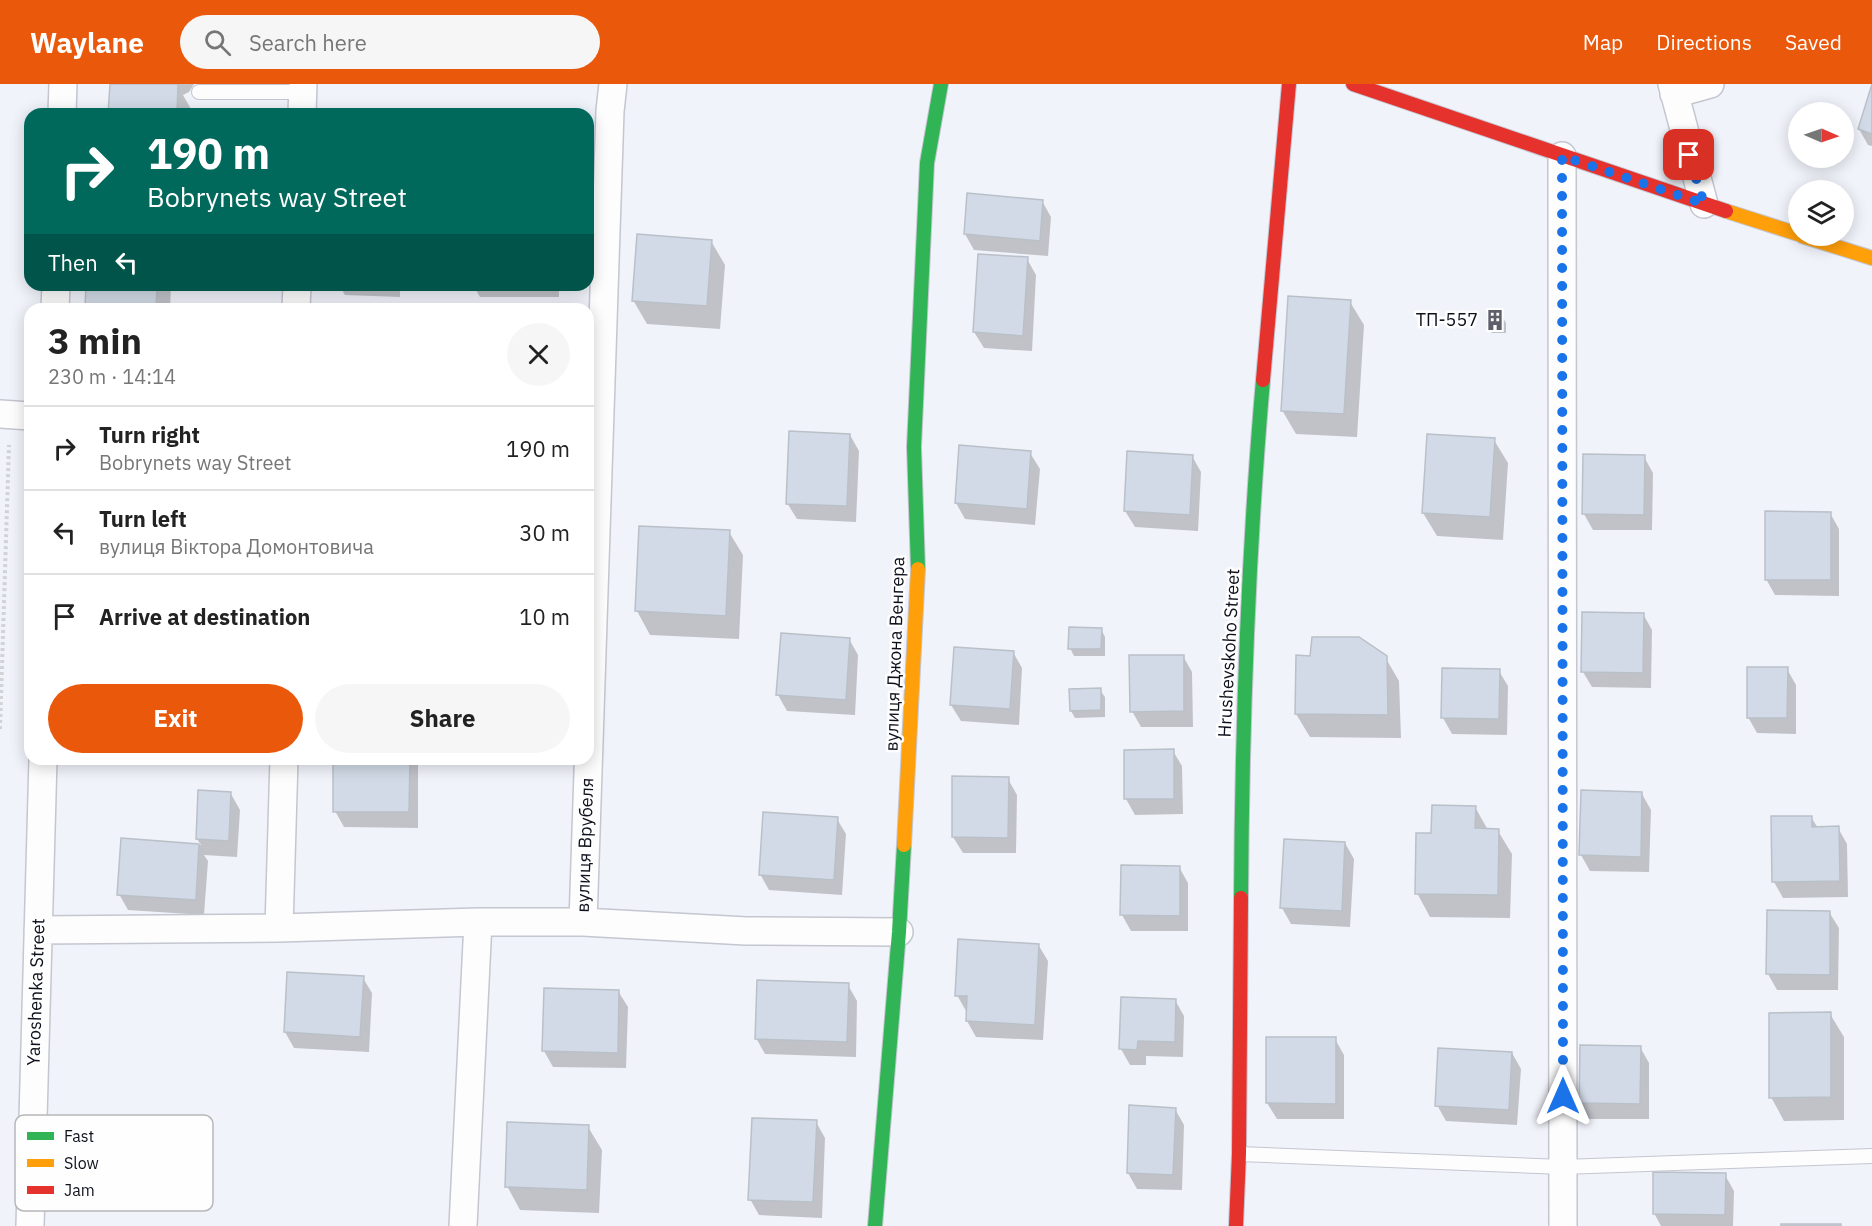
<!DOCTYPE html>
<html lang="en">
<head>
<meta charset="utf-8">
<style>
	:root { --surface:#fff; --page:#f6f6f6; --text:#222; --muted:#767676; --line:#e0e0e0; --accent:#ea580c }
	body { margin:0; font-family:"IBM Plex Sans",sans-serif; background:var(--page); color:var(--text); height:100vh; display:flex; flex-direction:column; font-size:22px; white-space:nowrap }
	* { box-sizing:border-box; margin:0 }
	p { font-size:20px; color:var(--muted) }
	.icon { flex:none; width:33px; height:33px; fill:none; stroke:currentColor; stroke-width:2; stroke-linecap:round; stroke-linejoin:round }
	.map { position:relative; flex:1; overflow:hidden }
	.side { position:absolute; left:24px; top:219px; width:570px; height:462px; display:flex; flex-direction:column; background:var(--surface); border-radius:18px; box-shadow:0 3px 15px #0003 }
	.side>* { flex:none }
	.top-card { position:absolute; left:24px; top:24px; width:570px; height:183px; border-radius:18px; box-shadow:0 3px 15px #0003; background:#00695c; color:#fff; overflow:hidden }
	.needle { width:39px; rotate:92deg }
	.tools { position:absolute; left:1788px; top:18px; display:grid; gap:12px }
	.tools a { display:grid; place-items:center; width:66px; height:66px; border-radius:50%; background:var(--surface); box-shadow:0 3px 15px #0003; font-size:30px }
	.pin { position:absolute; display:grid; place-items:center; width:51px; height:51px; color:#fff; margin:-26px; border-radius:12px; box-shadow:0 3px 9px #0006 }
	.me { position:absolute; width:66px; margin:-33px; rotate:0deg; stroke-linejoin:round; filter:drop-shadow(0 0 4px #0008) }
	.turn { display:flex; align-items:center; gap:21px; height:126px; padding:0 24px; font-size:27px }
	.turn .icon { width:78px; height:78px; stroke-width:2.5 }
	.turn b { display:block; font-size:42px; line-height:51px }
	.then { display:flex; align-items:center; height:57px; padding:0 24px; background:#0003; gap:12px; font-size:22px }
	.round { display:grid; place-items:center; flex:none; width:63px; height:63px; border-radius:32px; background:var(--page) }
	.head { display:flex; align-items:center; justify-content:space-between; height:102px; padding:0 24px }
	h1 { font-size:36px; font-weight:700; line-height:45px }
	.action { display:flex; gap:12px; margin-top:auto; padding:12px 24px }
	.action a { flex:1; height:69px; border-radius:36px; background:var(--accent); color:#fff; font-size:24px; font-weight:700; line-height:69px; text-align:center }
	.action a+a { background:var(--page); color:var(--text) }
	ul { padding:0; list-style:none }
	li { display:flex; align-items:center; gap:18px; height:84px; padding:0 24px; border-top:2px solid var(--line) }
	li div { flex:1 }
	li b { display:block; font-size:22px }
	li em { font-style:normal }
	header { display:flex; align-items:center; gap:36px; box-sizing:border-box; height:84px; padding:0 30px; background:var(--accent); color:#fff }
	header strong { font-size:28px }
	nav { display:flex; gap:33px; margin-inline-start:auto; font-size:21px }
	.search { width:420px; height:54px; background:var(--page); display:flex; align-items:center; gap:15px; box-sizing:border-box; padding:0 21px; border-radius:33px; color:var(--muted); font-size:22px }
	.map>svg:first-child { display:block }
	.shadow { fill:#0003 }
	.building { fill:#d1dae6; stroke:#bac0c8; stroke-width:1.5 }
	.lines { fill:none; stroke-linecap:round; stroke-linejoin:round }
	.lane-casing { stroke:#c4c6d0; stroke-width:16 }
	.street-casing { stroke:#c4c6d0; stroke-width:30 }
	.fast-casing { stroke:#c4c6d0; stroke-width:16 }
	.slow-casing { stroke:#c4c6d0; stroke-width:16 }
	.jam-casing { stroke:#c4c6d0; stroke-width:16 }
	.path { stroke:#d2d3d6; stroke-width:4; stroke-dasharray:3 3; stroke-linecap:butt }
	.lane { stroke:#fdfdfe; stroke-width:14 }
	.street { stroke:#fdfdfe; stroke-width:27 }
	.fast { stroke:#30b455; stroke-width:14 }
	.slow { stroke:#ff9f0a; stroke-width:14 }
	.jam { stroke:#e5322d; stroke-width:14 }
	.route { stroke:#1a73e8; stroke-width:10; stroke-dasharray:0 18 }
	.labels { text-anchor:middle; stroke-width:5; stroke-linejoin:round; paint-order:stroke }
	.poi-label { font-size:18px; fill:#0e101c; stroke:#fefefe; text-anchor:end }
	.street-label { font-size:18px; fill:#0e101c; stroke:#fefefe }
	.key { fill:#fefefe; stroke:#b6b7ba; stroke-width:1.5 }
	.key-label { font-size:16px; fill:#0e101c }
</style>
</head>
<body>
<header>
<strong>Waylane</strong>
<div class="search"><svg class="icon" aria-label="search" viewBox="0 0 24 24"><circle cx="10" cy="10" r="6"/><path d="M15 15l6 6"/></svg>Search here</div>
<nav><a>Map</a><a>Directions</a><a>Saved</a></nav>
</header>
<div class="map">
<svg width="1872" height="1142" viewBox="0 0 1872 1142">
	<rect width="100%" height="100%" fill="#f1f3fb"/>
	<path class="shadow" d="M111,0H194L189,8L183,11L191,25V30H110Z
		M1872,4V62L1868,61L1859,45Z
		M1042,117L1051,133L1048,172L974,166L965,150Z
		M711,157L725,181L720,245L647,240L633,216Z
		M1027,175L1036,191L1032,267L984,264L974,248Z
		M88,201H171L170,225H89L87,221Z
		M339,201H400V213L345,211Z
		M473,201H559V213H480Z
		M1350,218L1364,241L1357,353L1296,350L1282,326Z
		M1502,232L1506,239V249H1492L1488,242Z
		M850,351L859,367L856,438L797,435L787,419Z
		M1494,356L1508,379L1503,456L1437,452L1423,429Z
		M1128,368L1192,372L1201,388L1198,447L1135,443L1125,427Z
		M1030,369L1040,385L1035,441L965,435L956,419Z
		M1644,373L1653,389L1652,446H1593L1584,430Z
		M1830,429L1839,445V512L1775,511L1766,495Z
		M729,448L743,471L739,555L650,551L637,527Z
		M1643,530L1652,546L1651,604L1592,603L1583,588Z
		M1101,545L1105,553V572H1074L1070,564Z
		M849,555L858,571L855,631L787,627L778,611Z
		M1013,568L1022,584L1019,641L961,637L951,621Z
		M1183,572L1192,588L1193,643H1141L1132,627Z
		M1385,573L1399,597L1401,654L1310,653L1296,630Z
		M1787,585L1796,601V650L1757,649L1748,633Z
		M1499,587L1508,602L1507,651L1452,650L1443,634Z
		M1100,606L1105,613V633L1075,634L1071,627Z
		M1173,667L1182,682L1183,730L1135,731L1126,715Z
		M335,675H418V744L344,743L335,727Z
		M1008,695L1017,711L1016,769H963L953,753Z
		M231,710L240,726L237,773L204,771L208,777L204,831L128,826L119,810L122,756L201,761L197,755Z
		M1642,710L1651,726L1649,788L1590,787L1581,771Z
		M1475,723L1488,746L1498,747L1512,770L1510,834L1430,833L1417,809L1432,751Z
		M1811,733L1818,744H1838L1847,760L1848,813L1783,814L1774,798Z
		M837,735L846,750L842,811L769,806L760,790Z
		M1345,759L1354,775L1350,843L1291,840L1282,824Z
		M1122,783H1179L1188,799V847H1131L1122,831Z
		M1829,828L1839,844L1838,906H1777L1768,890Z
		M1039,862L1048,877L1043,956L976,953L967,937L968,927H966L957,911Z
		M289,889L363,894L372,909L369,968L294,964L285,948Z
		M848,901L857,917L856,973L765,970L756,954Z
		M618,907L628,923L626,984L553,983L544,967Z
		M1175,916L1184,932L1183,973L1146,972V981H1130L1121,965Z
		M1830,930L1844,953V1036L1784,1037L1771,1013Z
		M1335,955L1344,971V1035H1277L1267,1019Z
		M1640,963L1649,979V1035H1589L1580,1019Z
		M1512,969L1521,985L1517,1041L1446,1037L1437,1021Z
		M1175,1025L1184,1041L1182,1106L1137,1105L1128,1089Z
		M816,1038L825,1054L822,1134L759,1131L750,1115Z
		M588,1043L602,1066L599,1129L520,1126L507,1102Z
		M1725,1091L1734,1107L1733,1142H1661L1654,1129Z"/>
	<path class="building" d="M110,0H178L177,28L159,27V30H108Z
		M1872,0V50L1858,45Z
		M967,109L1043,116L1040,157L964,150Z
		M637,150L712,156L707,222L632,217Z
		M978,170L1028,173L1023,252L973,248Z
		M86,201H157L156,225L85,222Z
		M1288,212L1351,216L1344,330L1281,327Z
		M1487,230H1502V242H1487Z
		M789,347L850,350L847,422L786,420Z
		M1427,350L1495,354L1490,433L1422,429Z
		M959,361L1031,367L1027,425L955,419Z
		M1127,367L1193,371L1190,431L1124,427Z
		M1583,370L1645,371L1644,431L1582,430Z
		M1765,427L1831,428V496H1765Z
		M639,442L730,446L726,532L635,527Z
		M1582,528L1644,529L1643,589L1581,588Z
		M1069,543L1102,544L1101,565H1068Z
		M781,549L850,554L846,616L776,611Z
		M1312,553H1359L1387,572L1388,631L1295,630L1296,571L1310,572Z
		M954,563L1014,567L1010,625L950,621Z
		M1129,571H1184V627L1130,628Z
		M1747,583H1788L1787,634H1747Z
		M1442,584L1500,585L1499,635L1441,634Z
		M1101,604V626L1070,627L1069,605Z
		M1174,665V715H1124V666Z
		M333,675H410L409,728H333Z
		M952,692L1009,693L1008,754L952,753Z
		M198,706L231,708L229,757L196,755Z
		M1581,706L1642,708L1641,773L1579,771Z
		M1432,721L1476,722L1475,744L1499,745L1498,811L1415,810L1416,749H1431Z
		M763,728L838,733L834,796L759,791Z
		M1771,732H1812V743L1839,742L1840,797L1772,798Z
		M121,754L199,760L196,816L117,811Z
		M1284,755L1345,758L1342,827L1280,824Z
		M1121,781L1180,782V832L1120,831Z
		M1767,826L1830,827V891L1766,890Z
		M958,855L1039,860L1035,941L966,937L967,912H955Z
		M287,888L364,892L360,953L284,948Z
		M757,896L849,899L847,958L755,955Z
		M544,904L619,906L618,969L542,967Z
		M1121,913L1176,915L1175,958L1138,957L1137,966L1119,965Z
		M1831,928V1013L1769,1014V929Z
		M1266,953H1336V1020L1266,1019Z
		M1580,961L1641,962L1640,1020L1579,1019Z
		M1438,964L1512,968L1509,1026L1435,1022Z
		M1129,1021L1176,1024L1173,1091L1127,1089Z
		M752,1034L817,1036L813,1118L748,1116Z
		M507,1038L589,1041L587,1106L505,1103Z
		M1653,1088L1726,1089L1725,1131L1653,1130Z
		M1781,1140H1841V1142H1781Z"/>
	<g class="lines">
		<defs>
			<path id="lane" d="M199,8H303
				M1239,1070L1563,1083L1872,1072"/>
			<path id="street" d="M1672,0L1704,120
				M1674,10L1710,0
				M62,30L63,0
				M302,30L303,0
				M1562,72L1563,1142
				M55,225L56,201
				M296,225L297,201
				M0,330L30,332
				M583,838L610,27L613,0
				M279,844L284,675
				M38,846L279,844L478,838H583L746,847L899,848
				M30,1142L43,675
				M463,1142L478,838"/>
			<path id="fast" d="M918,485L914,363L927,79L941,0
				M1241,814C1242,641 1248,469 1263,296
				M875,1142L899,848L904,761"/>
			<path id="slow" d="M1726,127L1798,150
				M1802,152L1872,174
				M904,761L918,485"/>
			<path id="jam" d="M1353,0L1726,127
				M1263,296L1289,0
				M1236,1142L1239,1070L1241,814"/>
		</defs>
		<use href="#lane" class="lane-casing"/>
		<use href="#street" class="street-casing"/>
		<use href="#fast" class="fast-casing"/>
		<use href="#slow" class="slow-casing"/>
		<use href="#jam" class="jam-casing"/>
		<path class="path" d="M0,645L9,361"/>
		<use href="#lane" class="lane"/>
		<use href="#street" class="street"/>
		<use href="#fast" class="fast"/>
		<use href="#slow" class="slow"/>
		<use href="#jam" class="jam"/>
	</g>
	<g class="lines">
		<path class="route" d="M1563,1012L1562,72L1704,120L1689,71"/>
	</g>
	<defs>
		<symbol id="building-bare" viewBox="-9 -9 18 18"><path d="M-4-6H4V6H1V3H-1V6H-4ZM-2.5-4.3h1.7v1.8h-1.7ZM.8-4.3h1.7v1.8H.8ZM-2.5-1h1.7V.8h-1.7ZM.8-1h1.7V.8H.8Z" fill="#5d5f6a" stroke="#fefefe" stroke-width="2.5" paint-order="stroke"/></symbol>
	</defs>
	<g fill-rule="evenodd">
		<use href="#building-bare" x="1480" y="221" width="30" height="30"/>
	</g>
	<g class="labels">
		<g class="poi-label">
			<text x="1478" y="242">ТП-557</text>
		</g>
		<g class="street-label">
			<text transform="translate(1229 569) rotate(-87)" y="6">Hrushevskoho Street</text>
			<text transform="translate(895 570) rotate(-88)" y="6">вулиця Джона Венгера</text>
			<text transform="translate(585 761) rotate(-88)" y="6">вулиця Врубеля</text>
			<text transform="translate(36 908) rotate(-88)" y="6">Yaroshenka Street</text>
		</g>
	</g>
	<rect x="15" y="1031" width="198" height="96" rx="9" class="key"/>
	<rect x="27" y="1048" width="27" height="8" fill="#30b455"/>
	<rect x="27" y="1075" width="27" height="8" fill="#ff9f0a"/>
	<rect x="27" y="1102" width="27" height="8" fill="#e5322d"/>
	<g class="key-label">
		<text x="64" y="1058">Fast</text>
		<text x="64" y="1085">Slow</text>
		<text x="64" y="1112">Jam</text>
	</g>
</svg>
<div class="tools">
<a><svg class="needle" viewBox="-14 -14 28 28"><path d="M0-13l5 13h-10z" fill="#e53935"/><path d="M0 13l5-13h-10z" fill="#767676"/></svg></a>
<a><svg class="icon" aria-label="layers" viewBox="0 0 24 24"><path d="M12 4l9 5-9 5-9-5zM3 14l9 5 9-5"/></svg></a>
</div>
<div class="pin" style="left:1689px;top:71px;background:#d93025"><svg class="icon" aria-label="arrive" viewBox="0 0 24 24"><path d="M6 21V4h12l-3 4 3 4H6"/></svg></div>
<svg class="me" style="left:1563px;top:1012px" viewBox="-20 -20 40 40"><path d="M0-17L14 15 0 8-14 15z" fill="#1a73e8" stroke="#fff" stroke-width="4"/></svg>
<div class="top-card">
<div class="turn"><svg class="icon" aria-label="right" viewBox="0 0 24 24"><path d="M7 20v-9h11M14 6l5 5-5 5"/></svg><div><b>190 m</b>Bobrynets way Street</div></div>
<div class="then">Then<svg class="icon" aria-label="left" viewBox="0 0 24 24"><path d="M17 20v-9H6M10 6l-5 5 5 5"/></svg></div>
</div>
<section class="side">
<div class="head"><div><h1>3 min</h1><p>230 m · 14:14</p></div><a class="round"><svg class="icon" aria-label="close" viewBox="0 0 24 24"><path d="M6 6l12 12M18 6L6 18"/></svg></a></div>
<ul>
<li><svg class="icon" aria-label="right" viewBox="0 0 24 24"><path d="M7 20v-9h11M14 6l5 5-5 5"/></svg><div><b>Turn right</b><p>Bobrynets way Street</p></div><em>190 m</em></li>
<li><svg class="icon" aria-label="left" viewBox="0 0 24 24"><path d="M17 20v-9H6M10 6l-5 5 5 5"/></svg><div><b>Turn left</b><p>вулиця Віктора Домонтовича</p></div><em>30 m</em></li>
<li><svg class="icon" aria-label="arrive" viewBox="0 0 24 24"><path d="M6 21V4h12l-3 4 3 4H6"/></svg><div><b>Arrive at destination</b></div><em>10 m</em></li>
</ul>
<div class="action"><a>Exit</a><a>Share</a></div>
</section>
</div>
</body>
</html>
